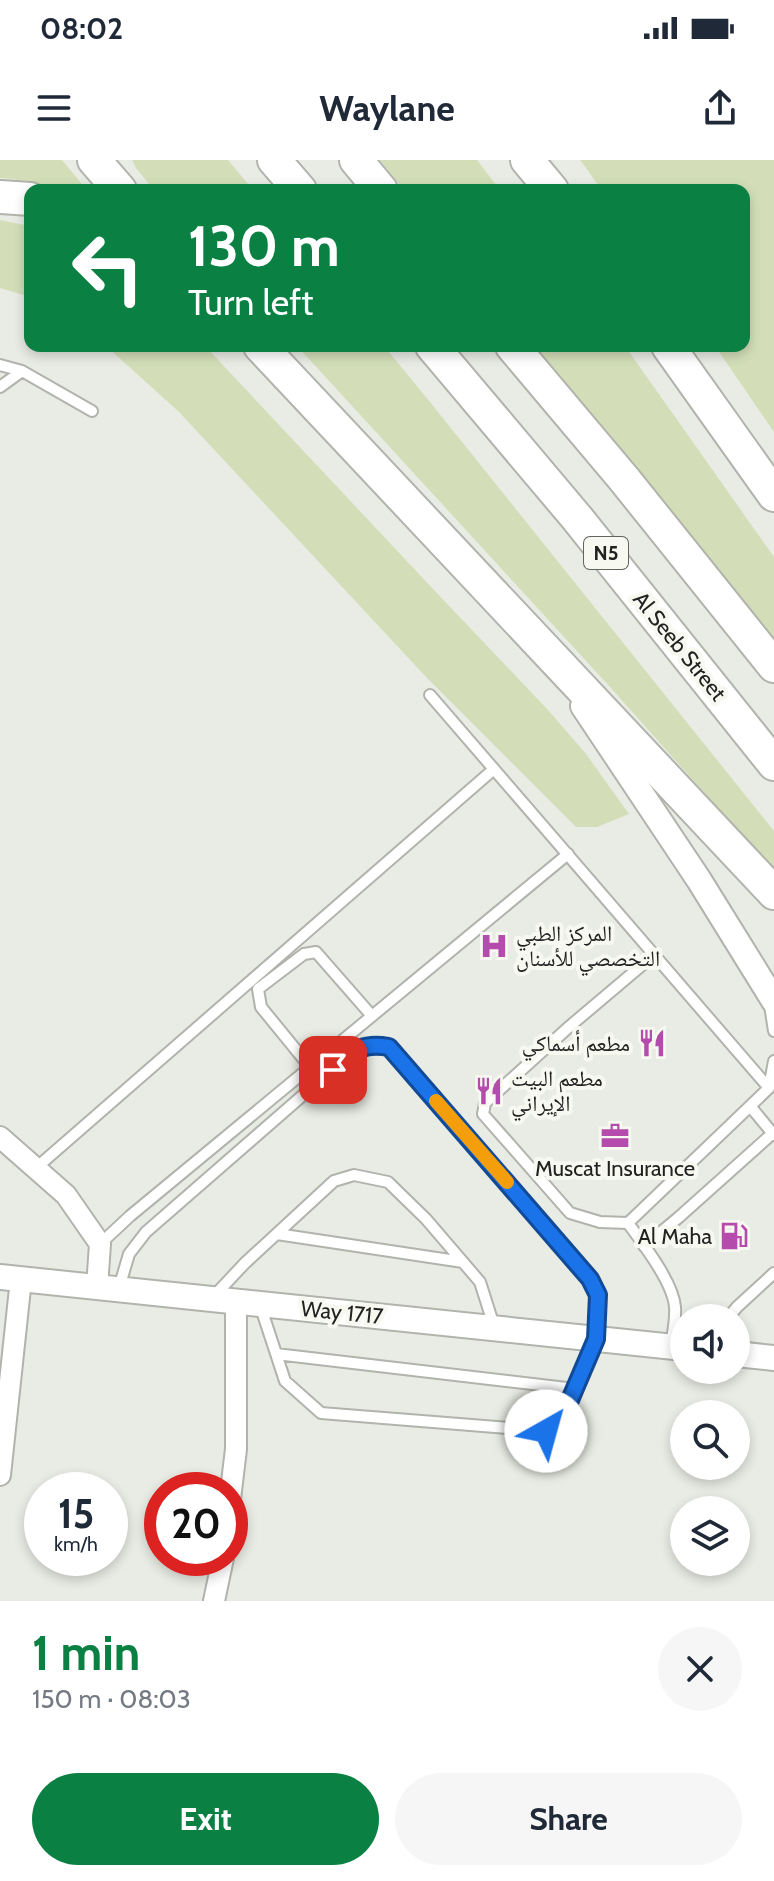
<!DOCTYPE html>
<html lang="en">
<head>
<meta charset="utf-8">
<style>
	:root { --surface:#fff; --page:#f6f6f7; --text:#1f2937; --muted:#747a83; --accent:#0b8043 }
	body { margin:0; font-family:Cabin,"Noto Naskh Arabic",sans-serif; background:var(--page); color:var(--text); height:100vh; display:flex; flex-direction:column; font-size:30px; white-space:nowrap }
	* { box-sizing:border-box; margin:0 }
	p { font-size:26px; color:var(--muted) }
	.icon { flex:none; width:44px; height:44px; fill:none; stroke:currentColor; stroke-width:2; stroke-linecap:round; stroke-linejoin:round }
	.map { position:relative; height:1441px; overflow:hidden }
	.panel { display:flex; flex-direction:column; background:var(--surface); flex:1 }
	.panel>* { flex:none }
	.hud { position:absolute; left:24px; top:24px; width:726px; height:168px; border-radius:16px; box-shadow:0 4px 12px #0003; background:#0b8043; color:#fff; overflow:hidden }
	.fabs { position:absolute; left:670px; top:1144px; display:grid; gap:16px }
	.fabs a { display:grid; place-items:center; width:80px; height:80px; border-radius:50%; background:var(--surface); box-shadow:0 4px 12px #0003; font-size:40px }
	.speed { position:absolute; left:24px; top:1312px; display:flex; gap:16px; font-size:40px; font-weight:700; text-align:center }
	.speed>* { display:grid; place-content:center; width:104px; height:104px; border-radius:50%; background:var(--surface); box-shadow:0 4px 12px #0003; line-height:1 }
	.speed small { font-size:20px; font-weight:400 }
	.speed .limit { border:12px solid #d22; background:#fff; color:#111 }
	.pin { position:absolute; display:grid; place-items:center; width:68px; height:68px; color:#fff; margin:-34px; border-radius:16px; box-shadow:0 4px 12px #0006 }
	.me { position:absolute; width:88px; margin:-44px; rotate:38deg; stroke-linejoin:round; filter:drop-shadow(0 0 6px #0008) }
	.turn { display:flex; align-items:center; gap:28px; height:168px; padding:0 32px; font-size:36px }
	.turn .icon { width:104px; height:104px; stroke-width:2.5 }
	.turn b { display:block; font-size:56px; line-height:68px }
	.round { display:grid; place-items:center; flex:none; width:84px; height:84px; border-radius:42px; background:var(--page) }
	.headline { display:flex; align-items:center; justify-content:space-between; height:136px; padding:0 32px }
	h1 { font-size:48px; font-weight:800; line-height:60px; color:var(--accent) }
	.primary-button { display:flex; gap:16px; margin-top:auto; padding:16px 32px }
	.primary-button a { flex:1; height:92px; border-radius:48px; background:var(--accent); color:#fff; font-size:32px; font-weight:800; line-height:92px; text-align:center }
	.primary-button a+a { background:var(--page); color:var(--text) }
	.status { display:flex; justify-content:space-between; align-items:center; height:56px; padding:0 40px; background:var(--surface); direction:ltr }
	.status svg { height:22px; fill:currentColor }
	header { display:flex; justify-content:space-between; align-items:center; height:104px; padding:0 32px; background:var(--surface); font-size:36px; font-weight:800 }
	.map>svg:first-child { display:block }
	.green { fill:#d3deb9 }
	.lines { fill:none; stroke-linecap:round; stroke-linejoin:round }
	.service-casing { stroke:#b1b3ac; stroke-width:14 }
	.minor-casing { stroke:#b1b3ac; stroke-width:24 }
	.tertiary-casing { stroke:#b1b3ac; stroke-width:28 }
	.trunk-casing { stroke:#b1b3ac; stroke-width:36 }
	.service { stroke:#fff; stroke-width:10 }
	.minor { stroke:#fff; stroke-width:20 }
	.tertiary { stroke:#fff; stroke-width:24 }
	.trunk { stroke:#fff; stroke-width:32 }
	.route-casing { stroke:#114b97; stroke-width:20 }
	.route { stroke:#1a73e8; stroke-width:14 }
	.slow { stroke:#f59e0b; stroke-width:14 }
	.labels { text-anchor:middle; stroke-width:8; stroke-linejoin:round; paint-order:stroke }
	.shield { fill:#f7f9f1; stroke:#62635f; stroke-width:2 }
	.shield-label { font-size:20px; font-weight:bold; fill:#222321 }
	.street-label { font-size:22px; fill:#222321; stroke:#f7f9f1 }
	.poi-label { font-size:22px; fill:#222321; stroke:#f7f9f1; text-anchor:start }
</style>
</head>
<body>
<div class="status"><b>08:02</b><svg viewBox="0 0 49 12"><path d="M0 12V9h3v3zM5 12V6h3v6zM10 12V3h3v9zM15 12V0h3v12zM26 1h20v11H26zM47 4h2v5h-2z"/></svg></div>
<header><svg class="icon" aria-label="menu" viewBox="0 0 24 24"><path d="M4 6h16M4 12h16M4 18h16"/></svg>Waylane<svg class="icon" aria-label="share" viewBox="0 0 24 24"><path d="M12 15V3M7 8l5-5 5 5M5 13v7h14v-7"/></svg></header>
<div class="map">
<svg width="774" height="1441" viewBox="0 0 774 1441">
	<rect width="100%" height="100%" fill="#e9ece4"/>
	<path class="green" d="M0,0H62L87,30C57,30 30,20 0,18Z
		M132,0H228L253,30H154L136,8Z
		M380,0H477L500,30H404Z
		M580,0H774V272L715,186H744V30H602Z
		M0,60L30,66V137L0,128Z
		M106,186H205L434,430L549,551L586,594L629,654L597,667H576L427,518L179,252Z
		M297,186H384L430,242L774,671V711L610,527Z
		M531,186H625L774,397V485Z"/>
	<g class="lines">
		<defs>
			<path id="service" d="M0,205L22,211L92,251
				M0,227L22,211
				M430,535L769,928
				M769,839L774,871
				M310,907L261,847L258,829L304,794L316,792L372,856
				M750,946L774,975
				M36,1008L494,609
				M628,1063L600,1062L570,1053L483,954L485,943L570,866L654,795
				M277,1074L463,1102
				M100,1084L130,1056L568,694
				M644,1086L678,1058L773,973
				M119,1128L129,1094L146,1072L356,889L374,884L389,887L590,1119L598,1135L596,1179L564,1254L546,1271L321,1253L285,1221L260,1145
				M214,1136L245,1103L334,1021L354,1015L388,1022L426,1059L480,1122L494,1166
				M728,1158L737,1147L774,1113
				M671,1185C673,1173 676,1160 675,1147C673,1122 643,1084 628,1063L769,928L774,901
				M276,1194L575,1229"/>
			<path id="minor" d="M0,977L66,1035L100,1084L97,1127
				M0,1315L21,1119
				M230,1339L236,1289V1142
				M214,1441L223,1398"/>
			<path id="tertiary" d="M583,546L699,720L774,841
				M0,1117L684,1188
				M736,1194L774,1198"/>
			<path id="trunk" d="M94,0L120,30
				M274,0L300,30
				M356,0L381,30
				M527,0L552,30
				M0,37L30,39
				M260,186L774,733
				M432,186L577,358L774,604
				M512,186L624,319L774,506
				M668,186L774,335"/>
		</defs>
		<use href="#service" class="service-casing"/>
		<use href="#minor" class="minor-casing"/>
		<use href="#tertiary" class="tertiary-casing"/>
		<use href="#trunk" class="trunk-casing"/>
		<use href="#service" class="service"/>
		<use href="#minor" class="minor"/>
		<use href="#tertiary" class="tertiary"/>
		<use href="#trunk" class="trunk"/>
	</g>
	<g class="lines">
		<defs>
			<path id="route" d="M333,910C353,892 360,882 389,887L590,1119L598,1135L596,1179L564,1254L546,1271"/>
		</defs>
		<use href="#route" class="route-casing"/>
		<use href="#route" class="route"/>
		<path class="slow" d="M436,941L507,1022"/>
	</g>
	<defs>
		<symbol id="hospital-bare" viewBox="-9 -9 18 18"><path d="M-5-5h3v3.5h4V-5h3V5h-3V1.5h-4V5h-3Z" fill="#b54bac" stroke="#f7f9f1" stroke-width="2.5" paint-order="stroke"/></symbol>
		<symbol id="restaurant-bare" viewBox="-9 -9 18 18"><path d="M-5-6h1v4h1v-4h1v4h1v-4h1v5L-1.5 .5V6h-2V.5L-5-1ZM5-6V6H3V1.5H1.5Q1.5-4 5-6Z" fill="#b54bac" stroke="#f7f9f1" stroke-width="2.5" paint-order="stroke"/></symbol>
		<symbol id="office-bare" viewBox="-9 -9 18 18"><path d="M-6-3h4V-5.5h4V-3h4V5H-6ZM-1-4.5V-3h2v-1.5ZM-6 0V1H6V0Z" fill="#b54bac" stroke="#f7f9f1" stroke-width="2.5" paint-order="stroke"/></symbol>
		<symbol id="fuel-bare" viewBox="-9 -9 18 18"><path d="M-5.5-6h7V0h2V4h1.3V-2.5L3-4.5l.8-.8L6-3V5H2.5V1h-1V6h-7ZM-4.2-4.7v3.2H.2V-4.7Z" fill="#b54bac" stroke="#f7f9f1" stroke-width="2.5" paint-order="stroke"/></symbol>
	</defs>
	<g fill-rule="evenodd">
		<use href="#hospital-bare" x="474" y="766" width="40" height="40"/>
		<use href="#restaurant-bare" x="632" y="863" width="40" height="40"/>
		<use href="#restaurant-bare" x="469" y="911" width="40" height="40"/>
		<use href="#office-bare" x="595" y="956" width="40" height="40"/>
		<use href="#fuel-bare" x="714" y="1056" width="40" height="40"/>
	</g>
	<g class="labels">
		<rect class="shield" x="584" y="377" width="44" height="32" rx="6"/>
		<g class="shield-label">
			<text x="606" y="400">N5</text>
		</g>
		<g class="street-label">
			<text transform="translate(680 486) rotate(51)" y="8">Al Seeb Street</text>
			<text transform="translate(342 1152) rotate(6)" y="8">Way 1717</text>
		</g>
		<g class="poi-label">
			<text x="516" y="781">المركز الطبي<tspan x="516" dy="25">التخصصي للأسنان</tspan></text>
			<text x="630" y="891" text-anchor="end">مطعم أسماكي</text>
			<text x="511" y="926">مطعم البيت<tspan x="511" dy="25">الإيراني</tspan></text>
			<text x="615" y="1016" text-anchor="middle">Muscat Insurance</text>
			<text x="712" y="1084" text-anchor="end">Al Maha</text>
		</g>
	</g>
</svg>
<div class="fabs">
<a><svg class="icon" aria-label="sound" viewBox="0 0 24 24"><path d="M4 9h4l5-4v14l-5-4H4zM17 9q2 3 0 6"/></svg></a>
<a><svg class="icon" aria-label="search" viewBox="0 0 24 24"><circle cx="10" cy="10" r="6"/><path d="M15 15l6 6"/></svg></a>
<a><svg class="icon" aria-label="layers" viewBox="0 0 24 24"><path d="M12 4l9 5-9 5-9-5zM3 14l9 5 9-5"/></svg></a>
</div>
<div class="speed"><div>15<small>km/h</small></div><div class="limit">20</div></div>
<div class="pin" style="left:333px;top:910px;background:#d93025"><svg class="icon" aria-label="arrive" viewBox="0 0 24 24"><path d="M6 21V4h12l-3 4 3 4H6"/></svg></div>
<svg class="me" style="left:546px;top:1271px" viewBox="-20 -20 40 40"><circle r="19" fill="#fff"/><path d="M0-13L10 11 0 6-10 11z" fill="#1a73e8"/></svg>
<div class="hud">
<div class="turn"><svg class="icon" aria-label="left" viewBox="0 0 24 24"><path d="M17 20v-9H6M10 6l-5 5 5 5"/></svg><div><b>130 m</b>Turn left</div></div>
</div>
</div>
<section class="panel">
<div class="headline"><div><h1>1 min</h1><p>150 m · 08:03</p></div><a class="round"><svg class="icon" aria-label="close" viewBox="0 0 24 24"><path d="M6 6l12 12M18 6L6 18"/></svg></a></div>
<div class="primary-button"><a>Exit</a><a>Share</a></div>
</section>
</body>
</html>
